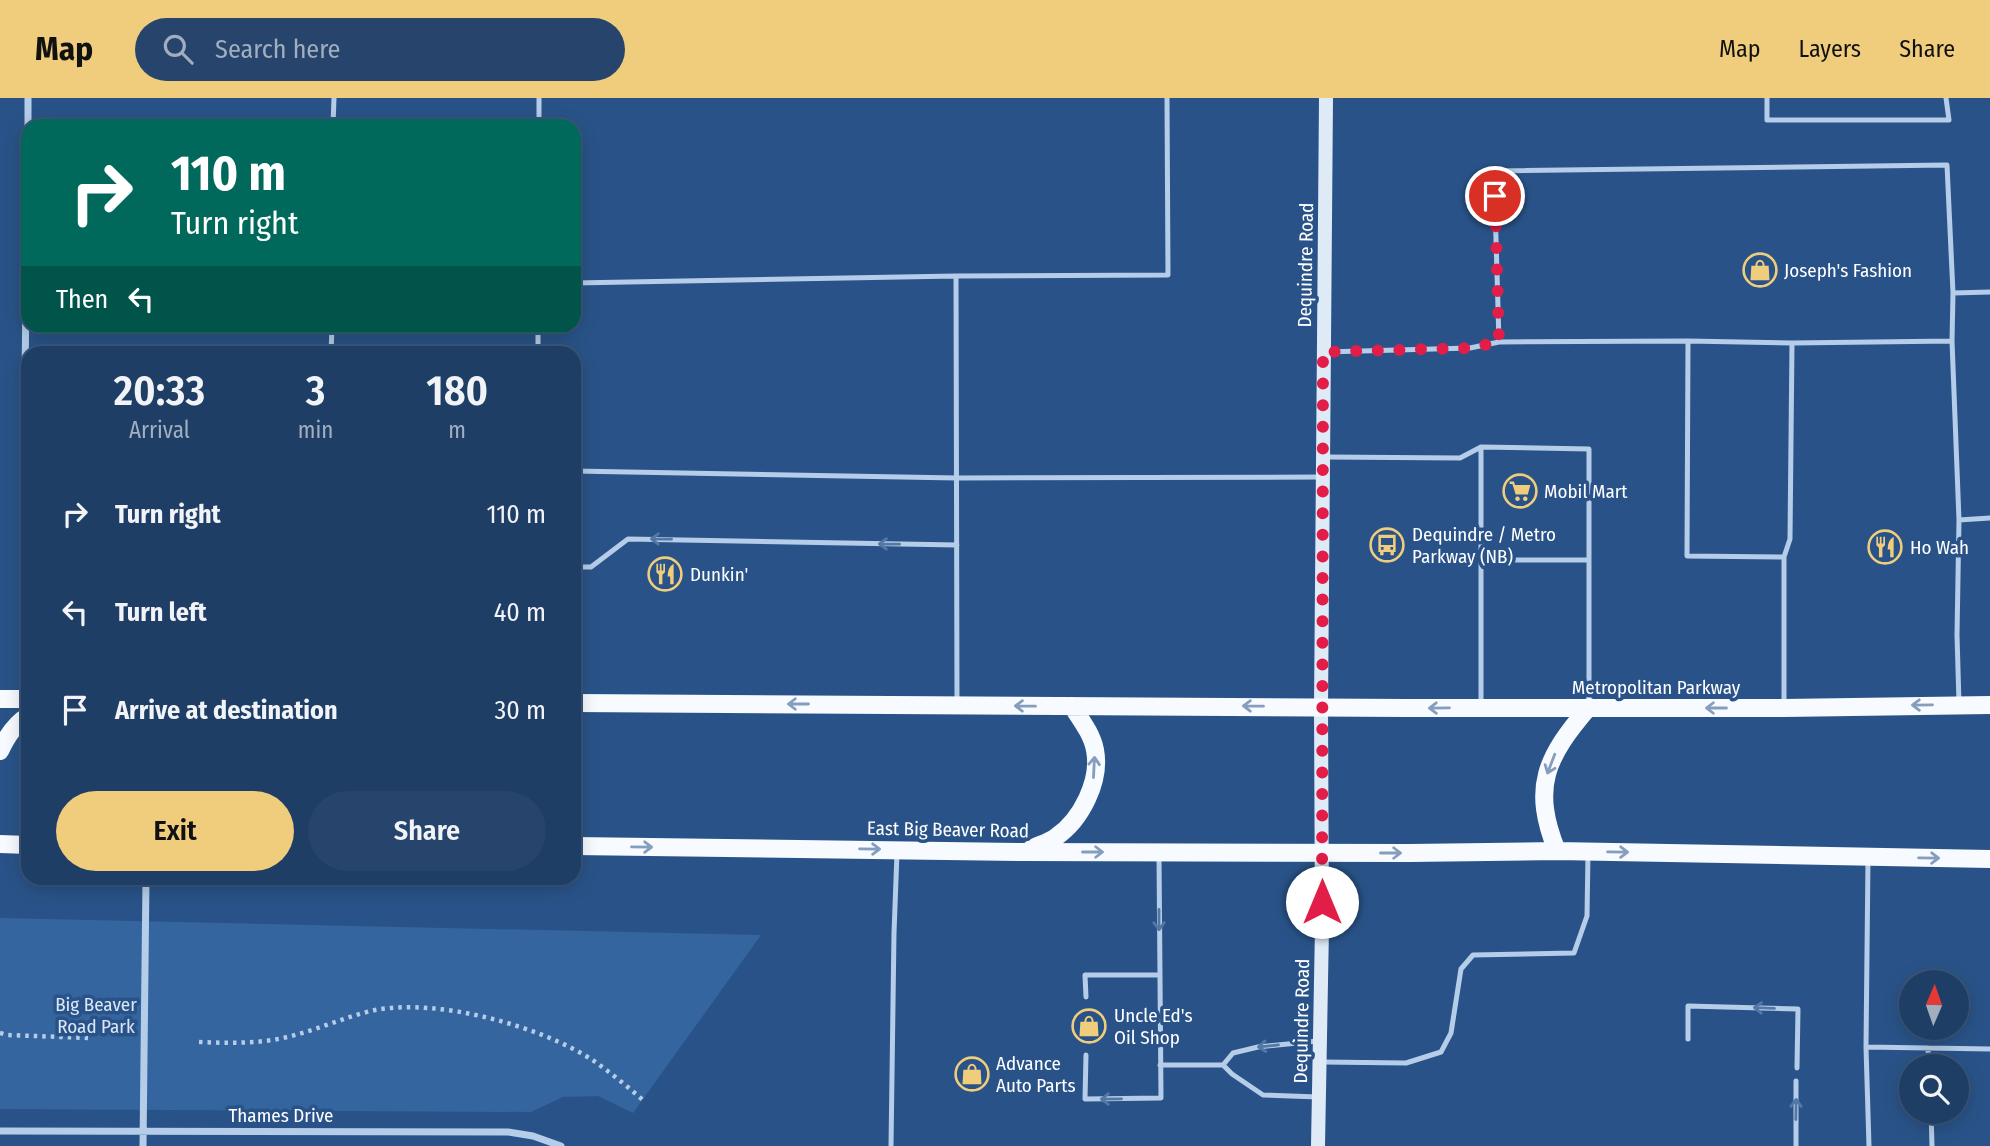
<!DOCTYPE html>
<html lang="en">
<head>
<meta charset="utf-8">
<style>
	:root { --surface:#1f3e66; --page:#27456c; --text:#f1f3f6; --muted:#a1aebf; --line:#3c577a; --accent:#efcd7c }
	body { margin:0; font-family:"Fira Sans Condensed",sans-serif; background:var(--page); color:var(--text); height:100vh; display:flex; flex-direction:column; font-size:26px; white-space:nowrap }
	* { box-sizing:border-box; margin:0 }
	p { font-size:23px; color:var(--muted) }
	.icon { flex:none; width:38px; height:38px; fill:none; stroke:currentColor; stroke-width:2; stroke-linecap:round; stroke-linejoin:round }
	.map { position:relative; flex:1; overflow:hidden }
	.side { position:absolute; left:21px; top:248px; width:560px; height:539px; display:flex; flex-direction:column; background:var(--surface); border-radius:21px; box-shadow:0 4px 18px #0003,0 0 0 2px var(--line) }
	.side>* { flex:none }
	.hud { position:absolute; left:21px; top:21px; width:560px; height:214px; border-radius:21px; box-shadow:0 4px 18px #0003,0 0 0 2px var(--line); background:#00695c; color:#fff; overflow:hidden }
	.needle { width:46px; rotate:2deg }
	.controls { position:absolute; left:1899px; top:872px; display:grid; gap:14px }
	.controls a { display:grid; place-items:center; width:70px; height:70px; border-radius:50%; background:var(--surface); box-shadow:0 4px 18px #0003,0 0 0 2px var(--line); font-size:35px }
	.pin { position:absolute; display:grid; place-items:center; width:60px; height:60px; color:#fff; margin:-30px; border:4px solid #fff; border-radius:50%; box-shadow:0 2px 7px #0007 }
	.me { position:absolute; width:77px; margin:-38px; rotate:0deg; stroke-linejoin:round; filter:drop-shadow(0 0 5px #0008) }
	.turn { display:flex; align-items:center; gap:24px; height:147px; padding:0 35px; font-size:32px }
	.turn .icon { width:91px; height:91px; stroke-width:2.5 }
	.turn b { display:block; font-size:49px; line-height:60px }
	.then { display:flex; align-items:center; height:66px; padding:0 35px; background:#0003; gap:14px; font-size:26px }
	.eta { display:flex; justify-content:space-evenly; align-items:center; height:119px; text-align:center }
	.eta b { font-size:42px; font-weight:600; line-height:49px }
	.primary-button { display:flex; gap:14px; margin-top:auto; padding:14px 35px }
	.primary-button a { flex:1; height:80px; border-radius:42px; background:var(--accent); color:#111; font-size:28px; font-weight:600; line-height:80px; text-align:center }
	.primary-button a+a { background:var(--page); color:var(--text) }
	ul { padding:0; list-style:none }
	li { display:flex; align-items:center; gap:21px; height:98px; padding:0 35px }
	li div { flex:1 }
	li b { display:block; font-size:26px }
	li em { font-style:normal }
	header { display:flex; align-items:center; gap:42px; box-sizing:border-box; height:98px; padding:0 35px; background:var(--accent); color:#111 }
	header strong { font-size:33px }
	nav { display:flex; gap:38px; margin-inline-start:auto; font-size:24px }
	.search { width:490px; height:63px; background:var(--page); display:flex; align-items:center; gap:18px; box-sizing:border-box; padding:0 24px; border-radius:38px; color:var(--muted); font-size:26px }
	.map>svg:first-child { display:block }
	.green { fill:#34659f }
	.lines { fill:none; stroke-linecap:round; stroke-linejoin:round }
	.path { stroke:#b5cde8; stroke-width:4.5; stroke-dasharray:3.5 5; stroke-linecap:butt }
	.lane { stroke:#b5cde8; stroke-width:5 }
	.street { stroke:#b5cde8; stroke-width:7 }
	.secondary { stroke:#dfeaf7; stroke-width:14 }
	.primary { stroke:#f7fafe; stroke-width:18 }
	.oneway { stroke:#5378a5 }
	.oneway2 { stroke:#869ebd }
	.route { stroke:#e11d48; stroke-width:12; stroke-dasharray:0 21.6 }
	.labels { text-anchor:middle; stroke-width:7; stroke-linejoin:round; paint-order:stroke }
	.street-label { font-size:19px; fill:#fff; stroke:#295388 }
	.poi-label { font-size:19px; fill:#fff; stroke:#295388; text-anchor:start }
	.park-label { font-size:19px; fill:#d9e7f7; stroke:#295388 }
</style>
</head>
<body>
<header>
<strong>Map</strong>
<div class="search"><svg class="icon" aria-label="search" viewBox="0 0 24 24"><circle cx="10" cy="10" r="6"/><path d="M15 15l6 6"/></svg>Search here</div>
<nav><a>Map</a><a>Layers</a><a>Share</a></nav>
</header>
<div class="map">
<svg width="1990" height="1048" viewBox="0 0 1990 1048">
	<rect width="100%" height="100%" fill="#295388"/>
	<path class="green" d="M0,820L761,837L633,1015L598,998L563,999L531,1014L0,1011Z"/>
	<g class="lines">
		<path class="path" d="M0,935L8,937L88,940
			M199,944C227,945 255,946 283,940C315,933 344,919 375,912C438,900 541,928 594,963C611,975 628,989 644,1003"/>
		<path class="lane" d="M1767,0V22H1949L1946,0
			M333,28L334,0
			M539,28V0
			M574,185L956,178
			M1953,195L1990,194
			M1688,243L1687,458L1784,459
			M1499,244L1494,73L1947,67L1953,195L1952,243
			M1792,245L1952,243L1959,422L1957,537L1959,605
			M1325,254L1470,250L1499,244L1688,243L1792,245L1790,441L1784,459V606
			M331,256L332,228
			M538,256V228
			M1481,349V606
			M1326,359L1460,360L1481,349L1589,351V605
			M574,373L957,380L1323,379
			M1959,422L1990,420
			M1481,462H1589
			M574,469H591L628,441L957,447
			M957,605L956,178L1168,177L1167,0
			M1868,761L1866,949L1869,1048
			M1086,899L1085,877H1160
			M1688,941V908L1798,911L1797,970
			M1866,949L1990,951
			M1928,950L1929,968
			M1086,957L1085,1001L1161,1000L1159,757
			M1322,964L1406,965L1441,954L1451,935L1461,871L1473,857L1574,855L1587,818L1588,756
			M1160,967H1223L1232,976L1263,997L1318,999
			M1223,967L1233,955L1258,949L1318,943
			M1931,1013L1932,1048
			M891,1048L894,835L897,755
			M1796,1048V983"/>
		<path class="street" d="M28,28V0
			M28,39L24,360L28,380
			M0,1033L508,1034L533,1038L561,1048
			M143,1048L146,780"/>
		<path class="secondary" d="M1318,1048L1322,829L1321,609L1326,0"/>
		<path class="primary" d="M0,601H28
			M574,605L1407,610H1784L1990,607
			M0,653C6,640 16,625 28,618
			M0,746L28,747
			M574,748L1024,754L1410,755L1557,753L1990,761
			M1031,751C1039,747 1049,744 1056,739C1081,722 1101,683 1095,652C1092,636 1081,622 1072,608
			M1557,753C1531,689 1546,659 1589,609"/>
	</g>
	<defs><path id="oneway-shaft" d="M-6 0H5M1.5-3L5.5 0L1.5 3" fill="none" stroke-width="1.6" stroke-linecap="round" stroke-linejoin="round" transform="scale(1.75)"/></defs>
	<g class="oneway">
		<use href="#oneway-shaft" transform="translate(661 441) rotate(-179)"/>
		<use href="#oneway-shaft" transform="translate(889 446) rotate(-179)"/>
		<use href="#oneway-shaft" transform="translate(1159 822) rotate(90)"/>
		<use href="#oneway-shaft" transform="translate(1764 910) rotate(-178)"/>
		<use href="#oneway-shaft" transform="translate(1268 948) rotate(174)"/>
		<use href="#oneway-shaft" transform="translate(1111 1001) rotate(179)"/>
		<use href="#oneway-shaft" transform="translate(1796 1011) rotate(-89)"/>
	</g>
	<g class="oneway2">
		<use href="#oneway-shaft" transform="translate(798 606) rotate(-180)"/>
		<use href="#oneway-shaft" transform="translate(1922 607) rotate(179)"/>
		<use href="#oneway-shaft" transform="translate(1025 608) rotate(-179)"/>
		<use href="#oneway-shaft" transform="translate(1253 608) rotate(-179)"/>
		<use href="#oneway-shaft" transform="translate(1439 610) rotate(179)"/>
		<use href="#oneway-shaft" transform="translate(1716 610) rotate(-180)"/>
		<use href="#oneway-shaft" transform="translate(1551 666) rotate(111)"/>
		<use href="#oneway-shaft" transform="translate(1094 669) rotate(-87)"/>
		<use href="#oneway-shaft" transform="translate(642 749) rotate(1)"/>
		<use href="#oneway-shaft" transform="translate(870 751) rotate(1)"/>
		<use href="#oneway-shaft" transform="translate(1093 754)"/>
		<use href="#oneway-shaft" transform="translate(1618 754) rotate(1)"/>
		<use href="#oneway-shaft" transform="translate(1391 755)"/>
		<use href="#oneway-shaft" transform="translate(1929 760) rotate(1)"/>
	</g>
	<g class="lines">
		<path class="route" d="M1322,804L1323,254L1470,250L1499,244L1495,98"/>
	</g>
	<defs>
		<symbol id="shop-ring" viewBox="-11 -11 22 22"><circle r="9.5" fill="#295388" stroke="#efcd7c" stroke-width="1.5"/><path d="M-5-2.5h2.3a2.7 3.5 0 0 1 5.4 0H5L5.5 6h-11ZM-1.5-2.5h3a1.5 2.3 0 0 0-3 0Z" fill="#efcd7c"/></symbol>
		<symbol id="supermarket-ring" viewBox="-11 -11 22 22"><circle r="9.5" fill="#295388" stroke="#efcd7c" stroke-width="1.5"/><path d="M-6-5.5h2.5l.6 2H6L4.5 2H-2.5L-4.4-4H-6ZM-1.5 3.2a1.3 1.3 0 1 0 .1 0ZM3 3.2a1.3 1.3 0 1 0 .1 0Z" fill="#efcd7c"/></symbol>
		<symbol id="bus-ring" viewBox="-11 -11 22 22"><circle r="9.5" fill="#295388" stroke="#efcd7c" stroke-width="1.5"/><path d="M-5-6H5V4H4V6H2V4H-2V6H-4V4H-5ZM-3.5-4V0h7V-4ZM-3.5 1.2v1.5H-2V1.2ZM2 1.2v1.5H3.5V1.2Z" fill="#efcd7c"/></symbol>
		<symbol id="restaurant-ring" viewBox="-11 -11 22 22"><circle r="9.5" fill="#295388" stroke="#efcd7c" stroke-width="1.5"/><path d="M-5-6h1v4h1v-4h1v4h1v-4h1v5L-1.5 .5V6h-2V.5L-5-1ZM5-6V6H3V1.5H1.5Q1.5-4 5-6Z" fill="#efcd7c"/></symbol>
	</defs>
	<g fill-rule="evenodd">
		<use href="#shop-ring" x="1741" y="153" width="38" height="38"/>
		<use href="#supermarket-ring" x="1501" y="374" width="38" height="38"/>
		<use href="#bus-ring" x="1368" y="428" width="38" height="38"/>
		<use href="#restaurant-ring" x="1866" y="430" width="38" height="38"/>
		<use href="#restaurant-ring" x="646" y="457" width="38" height="38"/>
		<use href="#shop-ring" x="1070" y="909" width="38" height="38"/>
		<use href="#shop-ring" x="953" y="957" width="38" height="38"/>
	</g>
	<g class="labels">
		<g class="street-label">
			<text transform="translate(1305 167) rotate(-89)" y="7">Dequindre Road</text>
			<text x="1656" y="596">Metropolitan Parkway</text>
			<text transform="translate(948 731) rotate(1)" y="7">East Big Beaver Road</text>
			<text transform="translate(1301 923) rotate(-89)" y="7">Dequindre Road</text>
			<text x="281" y="1024">Thames Drive</text>
		</g>
		<g class="poi-label">
			<text x="1784" y="179">Joseph's Fashion</text>
			<text x="1544" y="400">Mobil Mart</text>
			<text x="1412" y="443">Dequindre / Metro<tspan x="1412" dy="22">Parkway (NB)</tspan></text>
			<text x="1910" y="456">Ho Wah</text>
			<text x="690" y="483">Dunkin'</text>
			<text x="1114" y="924">Uncle Ed's<tspan x="1114" dy="22">Oil Shop</tspan></text>
			<text x="996" y="972">Advance<tspan x="996" dy="22">Auto Parts</tspan></text>
		</g>
		<g class="park-label">
			<text x="96" y="913">Big Beaver<tspan x="96" dy="22">Road Park</tspan></text>
		</g>
	</g>
</svg>
<div class="controls">
<a><svg class="needle" viewBox="-14 -14 28 28"><path d="M0-13l5 13h-10z" fill="#e53935"/><path d="M0 13l5-13h-10z" fill="#a1aebf"/></svg></a>
<a><svg class="icon" aria-label="search" viewBox="0 0 24 24"><circle cx="10" cy="10" r="6"/><path d="M15 15l6 6"/></svg></a>
</div>
<div class="pin" style="left:1495px;top:98px;background:#d93025"><svg class="icon" aria-label="arrive" viewBox="0 0 24 24"><path d="M6 21V4h12l-3 4 3 4H6"/></svg></div>
<svg class="me" style="left:1322px;top:804px" viewBox="-20 -20 40 40"><circle r="19" fill="#fff"/><path d="M0-13L10 11 0 6-10 11z" fill="#e11d48"/></svg>
<div class="hud">
<div class="turn"><svg class="icon" aria-label="right" viewBox="0 0 24 24"><path d="M7 20v-9h11M14 6l5 5-5 5"/></svg><div><b>110 m</b>Turn right</div></div>
<div class="then">Then<svg class="icon" aria-label="left" viewBox="0 0 24 24"><path d="M17 20v-9H6M10 6l-5 5 5 5"/></svg></div>
</div>
<section class="side">
<div class="eta">
<div><b>20:33</b><p>Arrival</p></div>
<div><b>3</b><p>min</p></div>
<div><b>180</b><p>m</p></div>
</div>
<ul>
<li><svg class="icon" aria-label="right" viewBox="0 0 24 24"><path d="M7 20v-9h11M14 6l5 5-5 5"/></svg><div><b>Turn right</b></div><em>110 m</em></li>
<li><svg class="icon" aria-label="left" viewBox="0 0 24 24"><path d="M17 20v-9H6M10 6l-5 5 5 5"/></svg><div><b>Turn left</b></div><em>40 m</em></li>
<li><svg class="icon" aria-label="arrive" viewBox="0 0 24 24"><path d="M6 21V4h12l-3 4 3 4H6"/></svg><div><b>Arrive at destination</b></div><em>30 m</em></li>
</ul>
<div class="primary-button"><a>Exit</a><a>Share</a></div>
</section>
</div>
</body>
</html>
